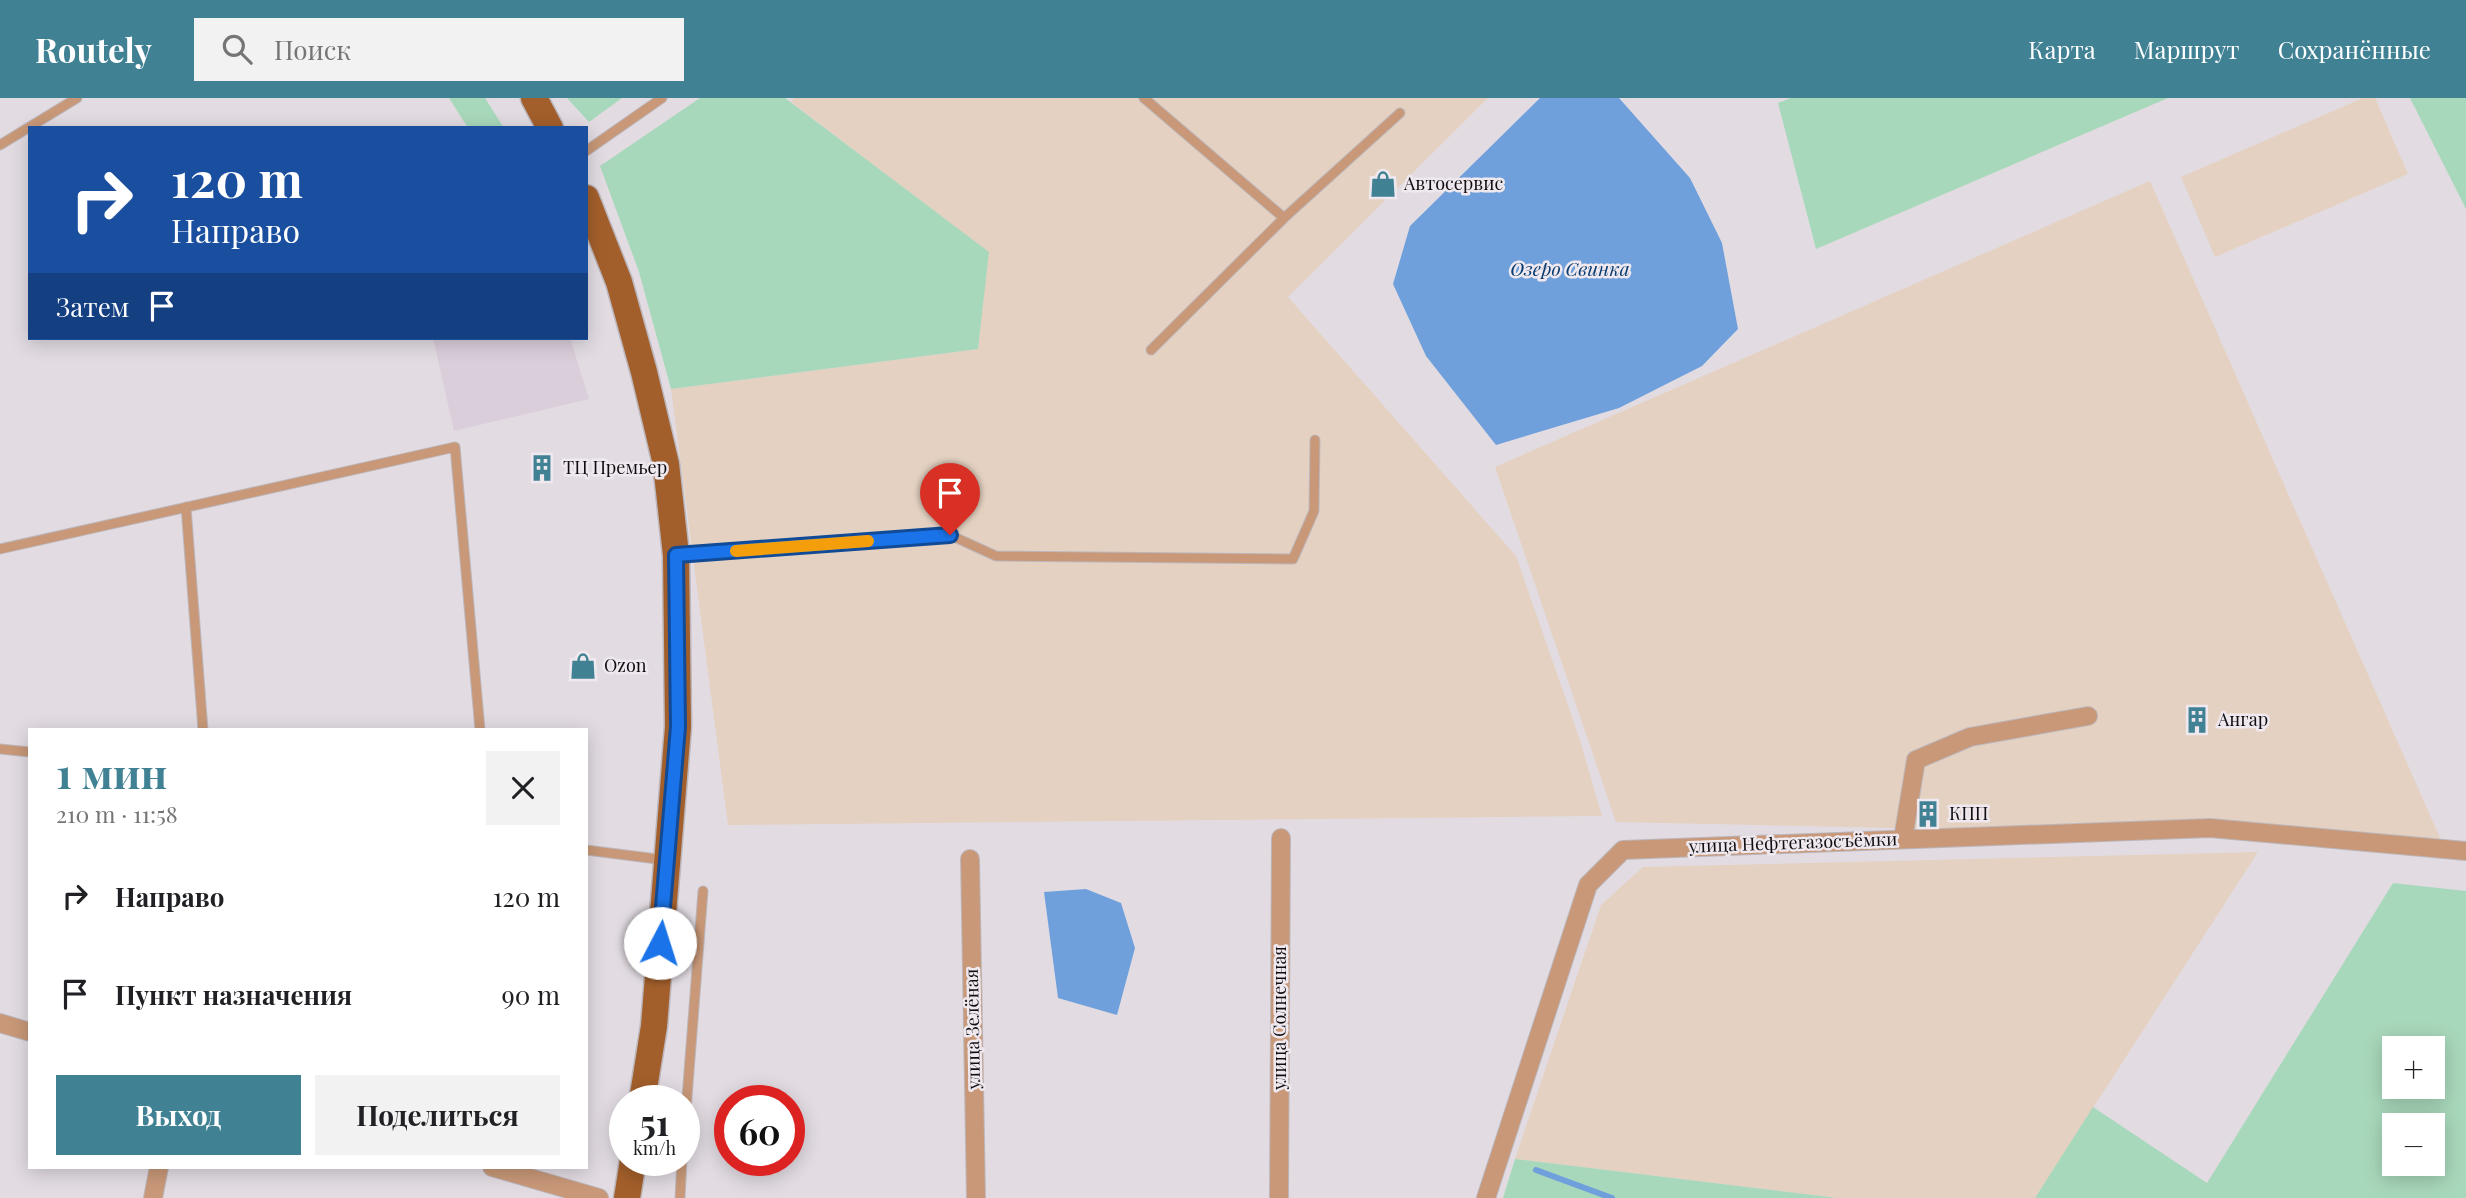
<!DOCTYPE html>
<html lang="ru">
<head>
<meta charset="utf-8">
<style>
	:root { --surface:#fff; --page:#f2f2f2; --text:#202124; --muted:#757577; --accent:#408193 }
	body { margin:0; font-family:"Playfair Display",serif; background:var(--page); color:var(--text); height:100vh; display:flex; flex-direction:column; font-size:26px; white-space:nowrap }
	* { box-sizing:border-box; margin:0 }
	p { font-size:23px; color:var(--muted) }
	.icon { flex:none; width:38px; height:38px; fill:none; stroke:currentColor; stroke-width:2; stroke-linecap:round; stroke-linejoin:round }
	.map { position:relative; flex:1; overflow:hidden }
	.drawer { position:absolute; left:28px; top:630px; width:560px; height:441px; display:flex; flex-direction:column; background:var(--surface); border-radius:0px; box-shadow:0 4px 18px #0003 }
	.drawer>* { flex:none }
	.hud { position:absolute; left:28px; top:28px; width:560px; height:214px; border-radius:0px; box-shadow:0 4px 18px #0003; background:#1a4fa0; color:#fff; overflow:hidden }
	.buttons { position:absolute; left:2382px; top:938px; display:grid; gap:14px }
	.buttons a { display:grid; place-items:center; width:63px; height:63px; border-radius:0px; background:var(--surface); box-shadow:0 4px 18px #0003; font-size:35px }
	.speed { position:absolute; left:609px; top:987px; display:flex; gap:14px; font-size:35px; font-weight:700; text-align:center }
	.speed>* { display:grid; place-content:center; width:91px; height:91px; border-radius:50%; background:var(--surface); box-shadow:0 4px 18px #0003; line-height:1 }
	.speed small { font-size:18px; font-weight:400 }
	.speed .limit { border:10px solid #d22; background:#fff; color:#111 }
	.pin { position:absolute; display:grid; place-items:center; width:60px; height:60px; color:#fff; margin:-72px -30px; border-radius:50% 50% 50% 0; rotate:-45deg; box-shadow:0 0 7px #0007 }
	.pin .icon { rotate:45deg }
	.me { position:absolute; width:77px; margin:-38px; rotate:5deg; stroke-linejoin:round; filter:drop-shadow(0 0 5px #0008) }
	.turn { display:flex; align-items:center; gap:24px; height:147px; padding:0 28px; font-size:32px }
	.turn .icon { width:91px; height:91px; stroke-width:2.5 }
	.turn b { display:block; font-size:49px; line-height:60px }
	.then { display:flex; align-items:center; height:66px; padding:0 28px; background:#0003; gap:14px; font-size:26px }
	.round { display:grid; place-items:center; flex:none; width:74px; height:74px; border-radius:0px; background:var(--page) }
	.head { display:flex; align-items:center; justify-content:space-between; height:119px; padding:0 28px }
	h1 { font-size:42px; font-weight:700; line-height:52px; color:var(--accent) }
	.button { display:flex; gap:14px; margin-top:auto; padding:14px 28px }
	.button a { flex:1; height:80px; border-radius:0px; background:var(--accent); color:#fff; font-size:28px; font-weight:700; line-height:80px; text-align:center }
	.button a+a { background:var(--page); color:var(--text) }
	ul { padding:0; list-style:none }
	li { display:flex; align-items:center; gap:21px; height:98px; padding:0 28px }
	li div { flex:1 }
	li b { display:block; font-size:26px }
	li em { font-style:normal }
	header { display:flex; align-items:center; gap:42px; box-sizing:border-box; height:98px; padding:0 35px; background:var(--accent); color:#fff }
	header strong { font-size:33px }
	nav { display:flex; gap:38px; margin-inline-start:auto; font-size:24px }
	.search { width:490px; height:63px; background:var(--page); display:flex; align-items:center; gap:18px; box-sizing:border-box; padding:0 24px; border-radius:0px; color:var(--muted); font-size:26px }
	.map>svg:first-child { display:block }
	.built { fill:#daceda }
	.industrial { fill:#e4d1c1 }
	.green { fill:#a8d8bb; fill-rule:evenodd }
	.water { fill:#70a0dc }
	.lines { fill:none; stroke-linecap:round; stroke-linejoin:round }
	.stream { stroke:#70a0dc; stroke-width:6 }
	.lane-casing { stroke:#bcb7bc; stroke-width:11 }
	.street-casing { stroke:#bcb7bc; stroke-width:20 }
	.primary-casing { stroke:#bcb7bc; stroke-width:29 }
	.lane { stroke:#c89878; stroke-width:9 }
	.street { stroke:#c89878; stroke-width:18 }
	.primary { stroke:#a35f2b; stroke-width:26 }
	.route-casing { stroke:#114b97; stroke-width:18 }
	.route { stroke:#1a73e8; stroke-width:12 }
	.slow { stroke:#f59e0b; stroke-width:12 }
	.labels { text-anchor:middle; stroke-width:5; stroke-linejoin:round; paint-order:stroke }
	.poi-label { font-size:18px; fill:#100e10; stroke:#efe9ef; text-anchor:start }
	.street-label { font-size:18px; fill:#100e10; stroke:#efe9ef }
	.water-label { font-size:19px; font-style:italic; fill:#073b71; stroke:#efe9ef }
</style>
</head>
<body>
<header>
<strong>Routely</strong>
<div class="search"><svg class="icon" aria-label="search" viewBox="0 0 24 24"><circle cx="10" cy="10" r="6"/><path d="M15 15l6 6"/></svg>Поиск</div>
<nav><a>Карта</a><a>Маршрут</a><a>Сохранённые</a></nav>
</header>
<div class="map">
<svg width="2466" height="1100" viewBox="0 0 2466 1100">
	<rect width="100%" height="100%" fill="#e2dce2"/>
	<path class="built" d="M433,240H570L589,301L454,333Z"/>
	<path class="industrial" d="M794,0H1488L1288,199L1516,458L1579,639L1602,718L728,727L671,291L978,251L988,154L791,4Z
		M2363,0H2375L2408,76L2215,159L2181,79Z
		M2150,83L2441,742L1616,724L1495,369Z
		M2258,754L2035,1100H1837L1515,1061L1601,807L1643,769Z"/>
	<path class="green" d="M449,0H485L504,30H468Z
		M567,0H622L589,24Z
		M700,0H785L989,154L978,251L671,291L639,174L600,68Z
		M1791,0H2168L1816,151L1778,5Z
		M2410,0H2466V111Z
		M2393,785L2466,793V1100H2035L2093,1009L2207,1085ZM2432,950V989H2394V950ZM2432,1027V1066H2394V1027Z
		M1515,1061L1837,1100H1503Z"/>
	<path class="water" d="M1540,0H1619L1690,80L1722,145L1738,231L1702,268L1619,310L1496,347L1426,258L1393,186L1410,128Z
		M1086,791L1121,805L1135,850L1117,917L1058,900L1044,794Z"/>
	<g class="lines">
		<path class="stream" d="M1536,1072L1612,1100"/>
		<defs>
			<path id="lane" d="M1144,0L1284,120L1151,252
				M0,47L77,0
				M586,53L662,0
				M1284,120L1400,15
				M186,409L203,632
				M0,451L455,349L480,632
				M678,457L950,437L996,458L1293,461L1314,413L1315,342
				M0,651L30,654
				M586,752L665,762
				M684,1038L703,793
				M680,1100L682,1062"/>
			<path id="street" d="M1903,741L1916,662L1970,639L2088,618
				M970,761L976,1100
				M0,925L30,934
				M492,1069L599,1100
				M153,1100L159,1069
				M1279,1100L1281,740
				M1486,1100L1588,787L1623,752L2210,730L2466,753"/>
			<path id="primary" d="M534,0L550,30
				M586,100L619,184L644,274L666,366L676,457L678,629L654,928L642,1003
				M627,1100L633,1062"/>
		</defs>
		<use href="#lane" class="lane-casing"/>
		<use href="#street" class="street-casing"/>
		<use href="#primary" class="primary-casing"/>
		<use href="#lane" class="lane"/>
		<use href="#street" class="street"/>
		<use href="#primary" class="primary"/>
	</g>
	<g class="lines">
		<defs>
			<path id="route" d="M660,845L678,629L676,457L950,437"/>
		</defs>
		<use href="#route" class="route-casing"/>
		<use href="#route" class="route"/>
		<path class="slow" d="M736,453L868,443"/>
	</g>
	<defs>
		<symbol id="shop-bare" viewBox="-9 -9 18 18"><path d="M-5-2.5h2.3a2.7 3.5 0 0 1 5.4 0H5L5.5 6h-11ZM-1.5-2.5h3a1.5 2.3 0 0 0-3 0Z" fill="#408193" stroke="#efe9ef" stroke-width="2.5" paint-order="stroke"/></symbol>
		<symbol id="building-bare" viewBox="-9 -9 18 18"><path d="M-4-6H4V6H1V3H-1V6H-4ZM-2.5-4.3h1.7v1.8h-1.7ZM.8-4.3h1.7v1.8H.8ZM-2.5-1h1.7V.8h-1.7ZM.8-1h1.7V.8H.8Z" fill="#408193" stroke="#efe9ef" stroke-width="2.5" paint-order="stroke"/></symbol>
	</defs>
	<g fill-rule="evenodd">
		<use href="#shop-bare" x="1364" y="67" width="38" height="38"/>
		<use href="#building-bare" x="523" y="351" width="38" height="38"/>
		<use href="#shop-bare" x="564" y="549" width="38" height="38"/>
		<use href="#building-bare" x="2178" y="603" width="38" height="38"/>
		<use href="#building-bare" x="1909" y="697" width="38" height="38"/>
	</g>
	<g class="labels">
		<g class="poi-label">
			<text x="1404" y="92">Автосервис</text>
			<text x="563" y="376">ТЦ Премьер</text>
			<text x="604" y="574">Ozon</text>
			<text x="2218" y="628">Ангар</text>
			<text x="1949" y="722">КПП</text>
		</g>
		<g class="street-label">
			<text transform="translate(1793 745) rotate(-2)" y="6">улица Нефтегазосъёмки</text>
			<text transform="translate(1280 920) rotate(-90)" y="6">улица Солнечная</text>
			<text transform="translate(973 931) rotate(-91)" y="6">улица Зелёная</text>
		</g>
		<g class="water-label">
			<text x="1570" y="178">Озеро Свинка</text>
		</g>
	</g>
</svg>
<div class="buttons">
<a>+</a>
<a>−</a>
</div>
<div class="speed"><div>51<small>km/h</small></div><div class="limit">60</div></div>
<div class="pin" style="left:950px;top:437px;background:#d93025"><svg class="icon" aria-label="arrive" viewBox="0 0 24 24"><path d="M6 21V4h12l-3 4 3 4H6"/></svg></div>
<svg class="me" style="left:660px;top:845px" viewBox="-20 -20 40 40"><circle r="19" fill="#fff"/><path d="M0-13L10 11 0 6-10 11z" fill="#1a73e8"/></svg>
<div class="hud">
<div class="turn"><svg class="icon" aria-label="right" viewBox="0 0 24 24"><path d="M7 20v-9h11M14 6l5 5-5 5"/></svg><div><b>120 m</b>Направо</div></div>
<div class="then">Затем<svg class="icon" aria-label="arrive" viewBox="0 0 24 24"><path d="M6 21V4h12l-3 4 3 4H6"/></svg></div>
</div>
<section class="drawer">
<div class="head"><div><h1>1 мин</h1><p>210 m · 11:58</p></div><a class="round"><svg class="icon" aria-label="close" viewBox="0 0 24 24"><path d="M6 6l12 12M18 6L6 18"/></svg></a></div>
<ul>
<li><svg class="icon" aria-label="right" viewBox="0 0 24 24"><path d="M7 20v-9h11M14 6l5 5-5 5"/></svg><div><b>Направо</b></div><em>120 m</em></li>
<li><svg class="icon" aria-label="arrive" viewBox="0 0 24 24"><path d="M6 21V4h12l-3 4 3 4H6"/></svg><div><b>Пункт назначения</b></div><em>90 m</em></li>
</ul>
<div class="button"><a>Выход</a><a>Поделиться</a></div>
</section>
</div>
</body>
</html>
